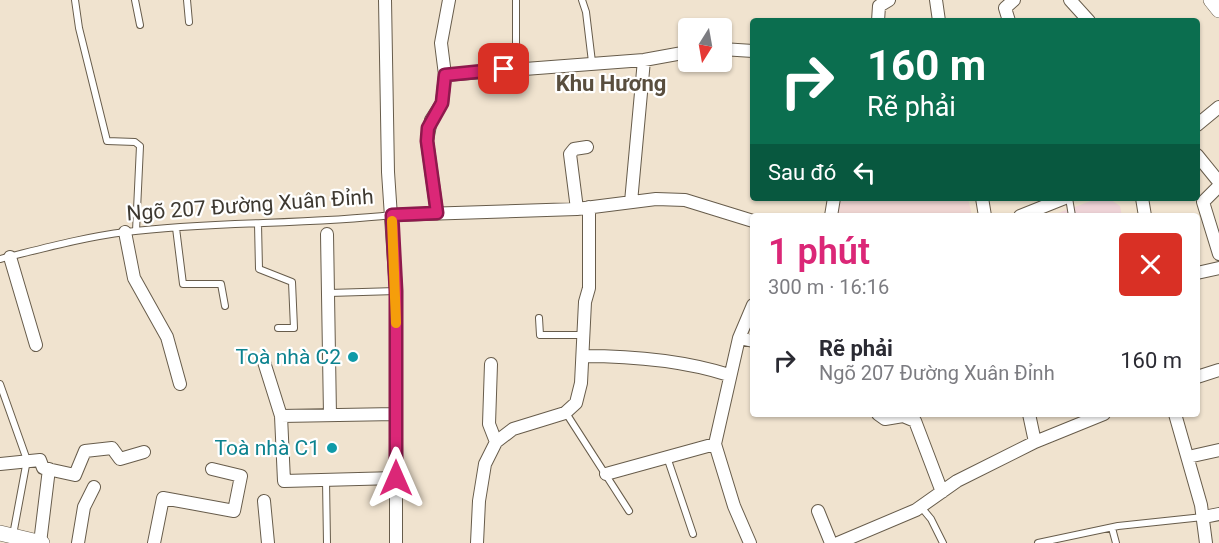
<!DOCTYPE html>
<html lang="vi">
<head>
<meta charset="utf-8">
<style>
	:root { --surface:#fff; --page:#f7f7f7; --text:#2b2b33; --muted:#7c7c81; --accent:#db2777 }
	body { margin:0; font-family:Roboto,sans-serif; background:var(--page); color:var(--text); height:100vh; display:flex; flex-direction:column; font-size:22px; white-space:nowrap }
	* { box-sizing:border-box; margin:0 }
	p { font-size:20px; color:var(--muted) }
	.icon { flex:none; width:33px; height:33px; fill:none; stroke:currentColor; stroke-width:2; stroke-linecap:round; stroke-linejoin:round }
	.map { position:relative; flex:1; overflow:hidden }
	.panel { position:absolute; left:750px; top:213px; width:450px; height:204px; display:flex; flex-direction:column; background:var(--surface); border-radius:6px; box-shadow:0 2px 4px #0004 }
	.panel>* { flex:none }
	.guide { position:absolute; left:750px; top:18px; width:450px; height:183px; border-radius:6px; box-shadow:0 2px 4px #0004; background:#0b6e4f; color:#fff; overflow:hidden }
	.needle { width:39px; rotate:191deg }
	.fabs { position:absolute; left:678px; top:18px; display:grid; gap:12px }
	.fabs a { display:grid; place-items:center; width:54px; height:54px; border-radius:6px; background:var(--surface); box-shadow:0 2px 4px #0004; font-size:30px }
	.pin { position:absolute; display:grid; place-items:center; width:51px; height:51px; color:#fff; margin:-26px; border-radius:12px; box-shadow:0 3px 9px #0006 }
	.me { position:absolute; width:66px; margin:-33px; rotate:0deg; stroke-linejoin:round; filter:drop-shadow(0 0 4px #0008) }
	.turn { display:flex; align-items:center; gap:21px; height:126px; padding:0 18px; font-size:27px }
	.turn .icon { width:78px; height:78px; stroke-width:2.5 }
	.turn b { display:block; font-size:42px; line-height:51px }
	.then { display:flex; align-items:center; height:57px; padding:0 18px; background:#0003; gap:12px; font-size:22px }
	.round { display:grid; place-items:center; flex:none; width:63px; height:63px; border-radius:6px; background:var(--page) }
	.headline { display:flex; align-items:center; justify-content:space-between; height:102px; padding:0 18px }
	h1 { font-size:36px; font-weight:600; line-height:45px; color:var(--accent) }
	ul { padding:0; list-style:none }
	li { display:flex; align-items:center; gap:18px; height:90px; padding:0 18px }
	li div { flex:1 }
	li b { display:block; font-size:22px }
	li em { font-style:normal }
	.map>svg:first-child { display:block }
	.commercial { fill:#eed3d7 }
	.education { fill:#eed4d1 }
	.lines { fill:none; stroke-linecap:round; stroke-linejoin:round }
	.service-casing { stroke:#675c4b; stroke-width:8 }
	.minor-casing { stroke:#675c4b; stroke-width:14 }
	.tertiary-casing { stroke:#675c4b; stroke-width:16 }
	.service { stroke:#fff; stroke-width:6 }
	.minor { stroke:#fff; stroke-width:12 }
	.tertiary { stroke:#fff; stroke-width:15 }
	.route-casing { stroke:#8e194d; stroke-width:15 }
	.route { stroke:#db2777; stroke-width:10 }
	.slow { stroke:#f59e0b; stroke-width:10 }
	.culture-dot { fill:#0f9aa8; stroke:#fff; stroke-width:2 }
	.labels { text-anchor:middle; stroke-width:4.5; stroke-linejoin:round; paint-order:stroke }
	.street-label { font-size:21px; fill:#3e3931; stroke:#fff }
	.culture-label { font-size:21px; fill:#0d838f; stroke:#fff; text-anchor:end }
	.neighbourhood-label { font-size:22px; font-weight:bold; fill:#594e3e; stroke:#fff }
</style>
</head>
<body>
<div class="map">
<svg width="1219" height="543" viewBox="0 0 1219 543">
	<rect width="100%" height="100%" fill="#f0e3cf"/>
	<path class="commercial" d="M1099,198H1108L1120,206L1122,216H1050Z"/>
	<path class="education" d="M840,198H968L972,216H837Z"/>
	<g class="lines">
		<defs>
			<path id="service" d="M75,0L79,28L107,141L135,142L140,146L136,231
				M135,0L140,25
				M187,0L189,22
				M516,0V68
				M582,0L586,12L592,62
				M1069,198L1072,216
				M258,224L259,269L292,282L294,328H278
				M176,228L183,284H221L225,306
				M0,259C41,249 84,237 126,232C214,221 303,225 392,215
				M329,293L396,291
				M539,318L540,335H584
				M0,384L27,460L13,535
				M566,413L629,511
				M667,457L693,534
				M326,480L327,543
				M921,507L931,519L943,543
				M1112,528L1116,543
				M1038,543L1118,526L1203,517"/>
			<path id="minor" d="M385,0L388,172L396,291V543
				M936,0L939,21
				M1070,0L1089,21
				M878,21L879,6L889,0
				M1009,21L1005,8L1014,0
				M722,49L753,51
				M445,75L644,60L688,52
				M1197,125L1219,107
				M1197,155L1219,182
				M1219,186L1203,202L1219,254
				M982,198L985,216
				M1142,198L1145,216
				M631,202L644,60
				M577,209L570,154L574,149L587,147
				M437,213L427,141L431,120L442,103L445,75L441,43L449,0
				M392,215L577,209L656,199L685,200L753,221
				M831,216L834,198
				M1020,216L1065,198
				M125,232L134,278L167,337L180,384
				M327,234L330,415
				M10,257L36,345
				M1197,273L1219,268
				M739,338L753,341
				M583,356C633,356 682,360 729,375
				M264,362L281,416L284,481L396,478
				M491,364L489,424L496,442
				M1197,377L1219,370
				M878,414L885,419L903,416L915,421L942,492
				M1029,414L1035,442
				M1175,414L1201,505L1206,543
				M281,416L396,414
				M1188,457L1219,450
				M0,464L40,460L43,468L75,475L85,451L112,448L120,459L144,452
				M606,474L715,444
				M264,501L268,543
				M818,511L831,543
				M1204,517L1219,514
				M40,543L49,469
				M78,543L84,507L94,487
				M154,543L163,498L234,511L241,476L212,469
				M477,543L479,501L485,464L496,442L513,429L565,413L576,403L581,383L585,302L589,288V207
				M750,543L734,506L715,444L739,338L753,305
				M838,543L916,510L957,481L1035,442L1104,414"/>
			<path id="tertiary" d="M1211,0L1219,10
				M0,533L42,543"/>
		</defs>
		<use href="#service" class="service-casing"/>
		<use href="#minor" class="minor-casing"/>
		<use href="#tertiary" class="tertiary-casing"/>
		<use href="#service" class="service"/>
		<use href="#minor" class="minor"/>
		<use href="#tertiary" class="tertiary"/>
	</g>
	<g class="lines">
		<defs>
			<path id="route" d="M396,478V291L392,215L437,213L427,141L428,128L442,103L445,75L504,69"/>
		</defs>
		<use href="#route" class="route-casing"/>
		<use href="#route" class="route"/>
		<path class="slow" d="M392,221L396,323"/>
	</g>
	<g class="culture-dot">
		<circle cx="353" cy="357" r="6"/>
		<circle cx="332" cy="448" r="6"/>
	</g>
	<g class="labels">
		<g class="street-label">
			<text transform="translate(250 205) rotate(-4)" y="7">Ngõ 207 Đường Xuân Đỉnh</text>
		</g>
		<g class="culture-label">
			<text x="341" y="364">Toà nhà C2</text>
			<text x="320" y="455">Toà nhà C1</text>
		</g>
		<g class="neighbourhood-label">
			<text x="611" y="91">Khu Hương</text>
		</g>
	</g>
</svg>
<div class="fabs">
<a><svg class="needle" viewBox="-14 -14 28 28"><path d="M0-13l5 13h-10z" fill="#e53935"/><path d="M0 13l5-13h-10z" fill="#7c7c81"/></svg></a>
</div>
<div class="pin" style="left:504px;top:69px;background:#d93025"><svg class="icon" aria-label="arrive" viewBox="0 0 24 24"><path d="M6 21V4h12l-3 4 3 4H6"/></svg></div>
<svg class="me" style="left:396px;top:478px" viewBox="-20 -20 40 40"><path d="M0-17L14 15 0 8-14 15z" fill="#db2777" stroke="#fff" stroke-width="4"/></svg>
<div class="guide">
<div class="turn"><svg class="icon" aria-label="right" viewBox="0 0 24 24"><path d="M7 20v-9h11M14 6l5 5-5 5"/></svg><div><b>160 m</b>Rẽ phải</div></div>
<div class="then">Sau đó<svg class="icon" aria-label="left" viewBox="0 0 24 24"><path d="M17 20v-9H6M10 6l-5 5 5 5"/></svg></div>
</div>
<section class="panel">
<div class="headline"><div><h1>1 phút</h1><p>300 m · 16:16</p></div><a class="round" style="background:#d93025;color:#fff"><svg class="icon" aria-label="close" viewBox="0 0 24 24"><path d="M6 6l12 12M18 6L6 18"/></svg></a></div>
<ul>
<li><svg class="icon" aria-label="right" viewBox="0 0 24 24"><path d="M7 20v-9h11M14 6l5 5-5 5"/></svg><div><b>Rẽ phải</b><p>Ngõ 207 Đường Xuân Đỉnh</p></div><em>160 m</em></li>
</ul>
</section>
</div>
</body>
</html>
